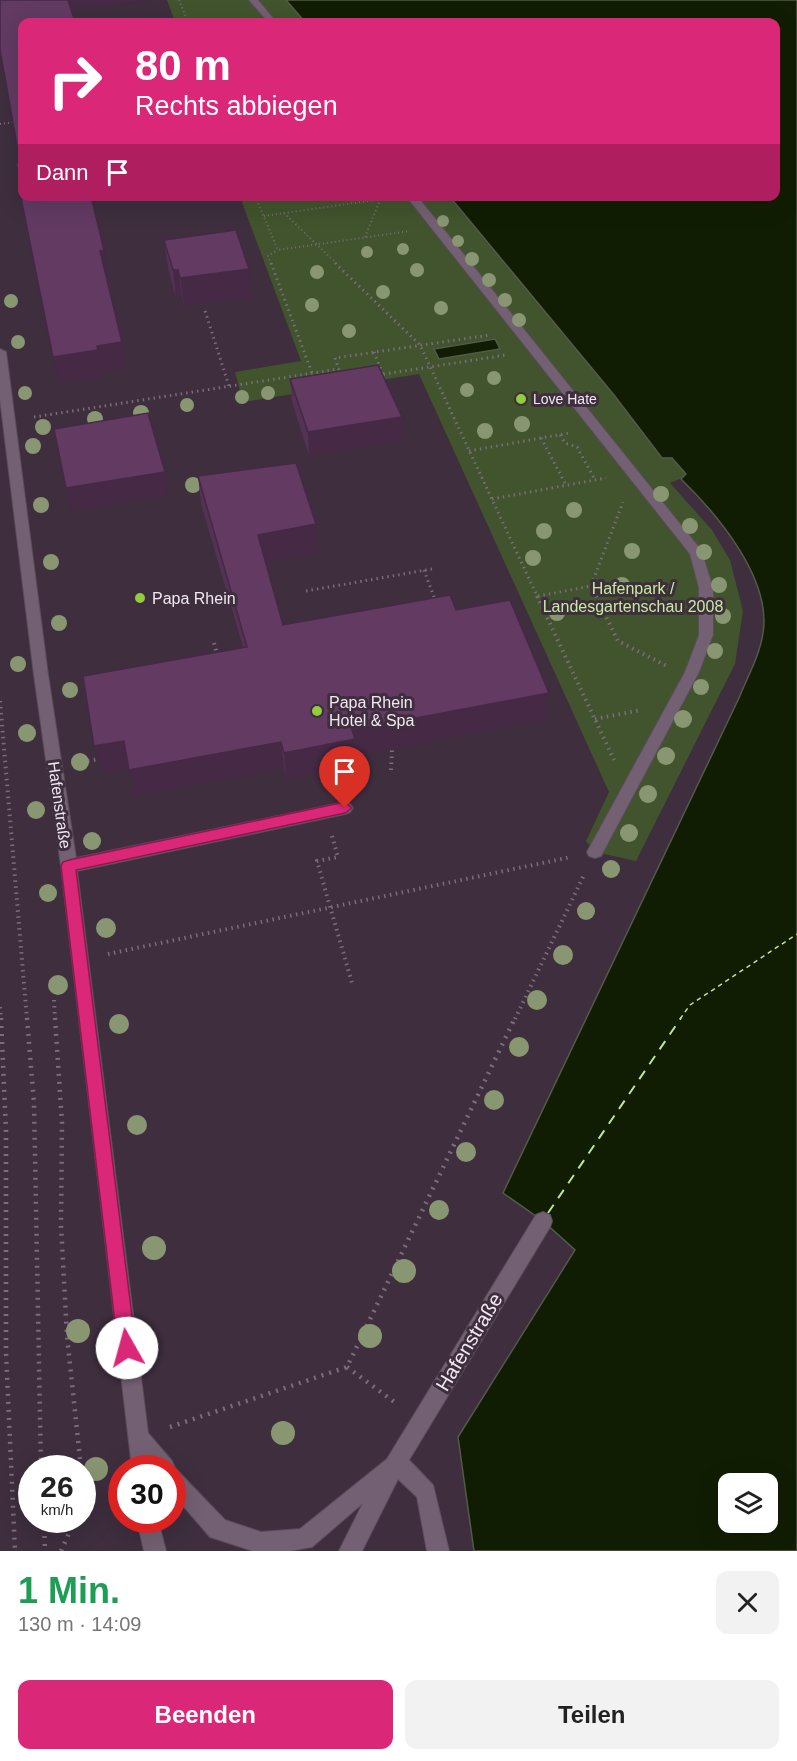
<!DOCTYPE html>
<html lang="de">
<head>
<meta charset="utf-8">
<style>
	:root { --surface:#fff; --page:#f2f2f2; --text:#222; --muted:#767676; --accent:#db2777 }
	body { margin:0; font-family:Helvetica,sans-serif; background:var(--page); color:var(--text); height:100vh; display:flex; flex-direction:column; font-size:22px; white-space:nowrap }
	* { box-sizing:border-box; margin:0 }
	p { font-size:20px; color:var(--muted) }
	.icon { flex:none; width:33px; height:33px; fill:none; stroke:currentColor; stroke-width:2; stroke-linecap:round; stroke-linejoin:round }
	.map { position:relative; height:1551px; overflow:hidden }
	.sheet { display:flex; flex-direction:column; background:var(--surface); flex:1 }
	.sheet>* { flex:none }
	.top-card { position:absolute; left:18px; top:18px; width:762px; height:183px; border-radius:12px; box-shadow:0 6px 24px #0002; background:#db2777; color:#fff; overflow:hidden }
	.tools { position:absolute; left:718px; top:1473px; display:grid; gap:12px }
	.tools a { display:grid; place-items:center; width:60px; height:60px; border-radius:12px; background:var(--surface); box-shadow:0 6px 24px #0002; font-size:30px }
	.speed { position:absolute; left:18px; top:1455px; display:flex; gap:12px; font-size:30px; font-weight:700; text-align:center }
	.speed>* { display:grid; place-content:center; width:78px; height:78px; border-radius:50%; background:var(--surface); box-shadow:0 6px 24px #0002; line-height:1 }
	.speed small { font-size:15px; font-weight:400 }
	.speed .limit { border:9px solid #d22; background:#fff; color:#111 }
	.pin { position:absolute; display:grid; place-items:center; width:51px; height:51px; color:#fff; margin:-62px -26px; border-radius:50% 50% 50% 0; rotate:-45deg; box-shadow:0 0 6px #0007 }
	.pin .icon { rotate:45deg }
	.me { position:absolute; width:66px; margin:-33px; rotate:353deg; stroke-linejoin:round; filter:drop-shadow(0 0 4px #0008) }
	.turn { display:flex; align-items:center; gap:21px; height:126px; padding:0 18px; font-size:27px }
	.turn .icon { width:78px; height:78px; stroke-width:2.5 }
	.turn b { display:block; font-size:42px; line-height:51px }
	.then { display:flex; align-items:center; height:57px; padding:0 18px; background:#0003; gap:12px; font-size:22px }
	.round { display:grid; place-items:center; flex:none; width:63px; height:63px; border-radius:12px; background:var(--page) }
	.head { display:flex; align-items:center; justify-content:space-between; height:102px; padding:0 18px }
	h1 { font-size:36px; font-weight:600; line-height:45px; color:#1e9e55 }
	.action { display:flex; gap:12px; margin-top:auto; padding:12px 18px }
	.action a { flex:1; height:69px; border-radius:12px; background:var(--accent); color:#fff; font-size:24px; font-weight:600; line-height:69px; text-align:center }
	.action a+a { background:var(--page); color:var(--text) }
	.map>svg:first-child { display:block }
	.green { fill:#41542d }
	.water { fill:#111d03; stroke:#545a4a; stroke-width:1.5; fill-rule:evenodd }
	.lines { fill:none; stroke-linecap:round; stroke-linejoin:round }
	.ferry-far1 { stroke:#bfe595; stroke-width:1.5; stroke-dasharray:4.5 4; stroke-linecap:butt }
	.ferry { stroke:#bfe595; stroke-width:2; stroke-dasharray:10 8; stroke-linecap:butt }
	.minor-casing { stroke:#5b4c5b; stroke-width:2 }
	.path-far3 { stroke:#7a6c7a; stroke-width:2; stroke-dasharray:1 3; stroke-linecap:butt }
	.path-far2 { stroke:#7a6c7a; stroke-width:3; stroke-dasharray:1.5 4; stroke-linecap:butt }
	.path-far1 { stroke:#7a6c7a; stroke-width:4; stroke-dasharray:1.5 4.5; stroke-linecap:butt }
	.path { stroke:#7a6c7a; stroke-width:4.5; stroke-dasharray:2 6; stroke-linecap:butt }
	.minor { fill:#736072; fill-rule:evenodd }
	.tree { fill:#889672 }
	.wall { fill:#543254 }
	.shaded-wall { fill:#452945 }
	.building { fill:#623a62; stroke:#452945; stroke-width:1.5 }
	.route { fill:#db2777; stroke:#8e194d; stroke-width:1.5 }
	.poi-dot { fill:#92cd3e; stroke:#3e2e3e; stroke-width:2 }
	.labels { text-anchor:middle; stroke-width:6; stroke-linejoin:round; paint-order:stroke }
	.far-poi-label { font-size:14px; fill:#f1e7f1; stroke:#3e2e3e; text-anchor:start }
	.park-label { font-size:16px; fill:#c5ec9c; stroke:#3e2e3e }
	.poi-label { font-size:16px; fill:#f1e7f1; stroke:#3e2e3e; text-anchor:start }
	.street-label { font-size:16px; fill:#f1e7f1; stroke:#3e2e3e }
	.near-street-label { font-size:20px; fill:#f1e7f1; stroke:#3e2e3e }
</style>
</head>
<body>
<div class="map">
<svg width="797" height="1551" viewBox="0 0 797 1551">
	<rect width="100%" height="100%" fill="#3e2e3e"/>
	<path class="green" d="M167,0H286L305,22H175Z
		M240,197H450L614,395L662,458H672L686,474L684,477L670,483L712,530L730,560L743,611L735,664L636,861L595,852L586,841L609,792L419,374L243,402L235,372L301,361Z"/>
	<path class="water" d="M286,0H797V1551H474L458,1437L575,1250L543,1221L503,1193L739,698C747,678 760,655 763,633C772,579 717,514 681,479L686,474L672,458H662L614,395L450,197L776,196V22H305ZM729,1484H768V1522H729Z
		M495,339L500,349L439,359L434,349Z"/>
	<g class="lines">
		<path class="ferry-far1" d="M680,1019L690,1005L797,934"/>
		<path class="ferry" d="M548,1213L681,1018"/>
		<defs>
			<path id="minor" d="M249,0H258L276,22H268Z
				M406,196H417L701,550L713,588V635L699,672L601,856L595,858L589,856L587,852L685,672L699,635V588L690,554Z
				M0,349L6,352L48,675L76,858L345,802L350,804L353,808L350,812L345,814L77,871L148,1433L172,1461L175,1468L225,1520L261,1532L300,1529L387,1459L536,1215L543,1212L550,1215L552,1221L550,1227L409,1460L433,1485L449,1551H427L417,1497L398,1479L362,1551H339L363,1503L312,1547L290,1551H253L210,1537L172,1493V1468H132L61,866L34,675L0,399Z
				M137,1520H158L166,1551H144Z"/>
		</defs>
		<use href="#minor" class="minor-casing"/>
		<path class="path-far3" d="M179,0L188,22
			M0,124L22,121
			M255,196L278,250L410,231
			M284,213L337,264
			M264,216L389,198
			M365,237L380,200
			M271,264L268,256L278,250"/>
		<path class="path-far2" d="M271,263L312,373
			M335,263L420,345L538,598
			M205,311L229,386
			M374,352L383,375
			M341,375L335,358L490,335
			M378,375L506,355
			M34,417L339,369
			M560,435L565,443L577,447L595,480
			M541,438L566,485
			M469,451L569,433
			M492,499L606,478
			M424,570L434,597
			M591,586L597,598
			M306,591L432,569
			M538,596L591,586L623,502"/>
		<path class="path-far1" d="M537,596L614,760
			M596,596L618,641L667,666
			M214,643L217,654
			M0,701L27,1019
			M595,719L641,710
			M82,762L99,759
			M391,770L392,749
			M332,836L338,857L317,861L352,983
			M108,954L571,857
			M54,1000L55,1019
			M0,1007L1,1019
			M515,1019L584,875"/>
		<path class="path" d="M1,1018L6,1131V1352L15,1551
			M27,1018L34,1103L41,1468
			M55,1018L62,1123L61,1225L67,1336L81,1468
			M347,1367L397,1404
			M170,1427L347,1367L515,1018
			M82,1485V1491
			M44,1520L45,1551
			M61,1551L75,1520"/>
		<use href="#minor" class="minor"/>
	</g>
	<g class="tree">
		<circle cx="443" cy="221" r="6"/>
		<circle cx="458" cy="241" r="6"/>
		<circle cx="403" cy="249" r="6"/>
		<circle cx="367" cy="252" r="6"/>
		<circle cx="472" cy="259" r="7"/>
		<circle cx="417" cy="270" r="7"/>
		<circle cx="317" cy="272" r="7"/>
		<circle cx="489" cy="280" r="7"/>
		<circle cx="383" cy="292" r="7"/>
		<circle cx="505" cy="300" r="7"/>
		<circle cx="11" cy="301" r="7"/>
		<circle cx="312" cy="305" r="7"/>
		<circle cx="441" cy="308" r="7"/>
		<circle cx="519" cy="320" r="7"/>
		<circle cx="349" cy="331" r="7"/>
		<circle cx="18" cy="342" r="7"/>
		<circle cx="494" cy="378" r="7"/>
		<circle cx="467" cy="390" r="7"/>
		<circle cx="25" cy="393" r="7"/>
		<circle cx="268" cy="393" r="7"/>
		<circle cx="242" cy="397" r="7"/>
		<circle cx="187" cy="405" r="7"/>
		<circle cx="141" cy="413" r="8"/>
		<circle cx="95" cy="419" r="8"/>
		<circle cx="522" cy="424" r="8"/>
		<circle cx="43" cy="427" r="8"/>
		<circle cx="485" cy="431" r="8"/>
		<circle cx="33" cy="446" r="8"/>
		<circle cx="193" cy="485" r="8"/>
		<circle cx="661" cy="494" r="8"/>
		<circle cx="41" cy="505" r="8"/>
		<circle cx="574" cy="510" r="8"/>
		<circle cx="690" cy="526" r="8"/>
		<circle cx="544" cy="531" r="8"/>
		<circle cx="632" cy="551" r="8"/>
		<circle cx="704" cy="552" r="8"/>
		<circle cx="533" cy="558" r="8"/>
		<circle cx="51" cy="562" r="8"/>
		<circle cx="622" cy="585" r="8"/>
		<circle cx="719" cy="585" r="8"/>
		<circle cx="557" cy="613" r="8"/>
		<circle cx="723" cy="616" r="8"/>
		<circle cx="59" cy="623" r="8"/>
		<circle cx="715" cy="651" r="8"/>
		<circle cx="18" cy="664" r="8"/>
		<circle cx="701" cy="687" r="8"/>
		<circle cx="70" cy="690" r="8"/>
		<circle cx="683" cy="719" r="9"/>
		<circle cx="27" cy="733" r="9"/>
		<circle cx="666" cy="756" r="9"/>
		<circle cx="80" cy="762" r="9"/>
		<circle cx="648" cy="794" r="9"/>
		<circle cx="36" cy="810" r="9"/>
		<circle cx="629" cy="833" r="9"/>
		<circle cx="92" cy="841" r="9"/>
		<circle cx="611" cy="869" r="9"/>
		<circle cx="48" cy="893" r="9"/>
		<circle cx="586" cy="911" r="9"/>
		<circle cx="106" cy="928" r="10"/>
		<circle cx="563" cy="955" r="10"/>
		<circle cx="58" cy="985" r="10"/>
		<circle cx="537" cy="1000" r="10"/>
		<circle cx="119" cy="1024" r="10"/>
		<circle cx="519" cy="1047" r="10"/>
		<circle cx="494" cy="1100" r="10"/>
		<circle cx="137" cy="1125" r="10"/>
		<circle cx="466" cy="1152" r="10"/>
		<circle cx="439" cy="1210" r="10"/>
		<circle cx="154" cy="1248" r="12"/>
		<circle cx="404" cy="1271" r="12"/>
		<circle cx="78" cy="1331" r="12"/>
		<circle cx="370" cy="1336" r="12"/>
		<circle cx="283" cy="1433" r="12"/>
		<circle cx="96" cy="1469" r="12"/>
	</g>
	<path class="wall" d="M164,240L251,297L184,306L182,298H176L168,268Z
		M290,379L402,440L309,456L292,402Z
		M198,476L318,552L265,562L283,625L456,610L546,719L356,756V765L286,779L284,768L135,796L129,767L101,773L243,647L201,504Z"/>
	<path class="shaded-wall" d="M66,0H151L68,10Z
		M104,250L108,276L104,277L100,251Z
		M249,269L251,297L184,306L180,278Z
		M173,270H178L182,298H176Z
		M122,342L126,368L102,372L103,377L59,383L53,357L97,346Z
		M402,417V440L309,456L308,432Z
		M165,472L168,495L71,512L66,488Z
		M316,524L318,552L261,563L258,535Z
		M549,693L546,719L356,756V765L286,779L284,753L352,730Z
		M124,741L130,767L101,773L94,746Z
		M281,742L284,768L135,796L129,770Z"/>
	<path class="building" d="M0,0H68L75,22H22V196H91L104,250L100,251L122,342L97,346L98,350L53,357L19,188H21L16,163L20,162L0,50Z
		M236,230L249,269L180,278L178,270H173L164,240Z
		M378,365L402,417L308,432L290,379Z
		M148,413L165,472L66,488L54,429Z
		M296,463L316,524L258,535L283,625L450,595L456,610L510,600L549,693L352,730L355,739L284,753L281,742L129,770L124,741L94,746L83,676L247,647L198,476Z"/>
	<path class="route" d="M345,802L352,808L345,813L76,870L136,1348L133,1354L127,1357L121,1354L118,1348L61,866L63,862L69,860Z"/>
	<g class="poi-dot">
		<circle cx="521" cy="399" r="6"/>
		<circle cx="140" cy="598" r="6"/>
		<circle cx="317" cy="711" r="6"/>
	</g>
	<g class="labels">
		<g class="far-poi-label">
			<text x="533" y="404">Love Hate</text>
		</g>
		<g class="park-label">
			<text x="633" y="594">Hafenpark /<tspan x="633" dy="18">Landesgartenschau 2008</tspan></text>
		</g>
		<g class="poi-label">
			<text x="152" y="604">Papa Rhein</text>
			<text x="329" y="708">Papa Rhein<tspan x="329" dy="18">Hotel &amp; Spa</tspan></text>
		</g>
		<g class="street-label">
			<text transform="translate(60 805) rotate(82)" y="6">Hafenstraße</text>
		</g>
		<g class="near-street-label">
			<text transform="translate(469 1342) rotate(-59)" y="7">Hafenstraße</text>
		</g>
	</g>
</svg>
<div class="tools">
<a><svg class="icon" aria-label="layers" viewBox="0 0 24 24"><path d="M12 4l9 5-9 5-9-5zM3 14l9 5 9-5"/></svg></a>
</div>
<div class="speed"><div>26<small>km/h</small></div><div class="limit">30</div></div>
<div class="pin" style="left:345px;top:808px;background:#d93025"><svg class="icon" aria-label="arrive" viewBox="0 0 24 24"><path d="M6 21V4h12l-3 4 3 4H6"/></svg></div>
<svg class="me" style="left:127px;top:1348px" viewBox="-20 -20 40 40"><circle r="19" fill="#fff"/><path d="M0-13L10 11 0 6-10 11z" fill="#db2777"/></svg>
<div class="top-card">
<div class="turn"><svg class="icon" aria-label="right" viewBox="0 0 24 24"><path d="M7 20v-9h11M14 6l5 5-5 5"/></svg><div><b>80 m</b>Rechts abbiegen</div></div>
<div class="then">Dann<svg class="icon" aria-label="arrive" viewBox="0 0 24 24"><path d="M6 21V4h12l-3 4 3 4H6"/></svg></div>
</div>
</div>
<section class="sheet">
<div class="head"><div><h1>1 Min.</h1><p>130 m · 14:09</p></div><a class="round"><svg class="icon" aria-label="close" viewBox="0 0 24 24"><path d="M6 6l12 12M18 6L6 18"/></svg></a></div>
<div class="action"><a>Beenden</a><a>Teilen</a></div>
</section>
</body>
</html>
